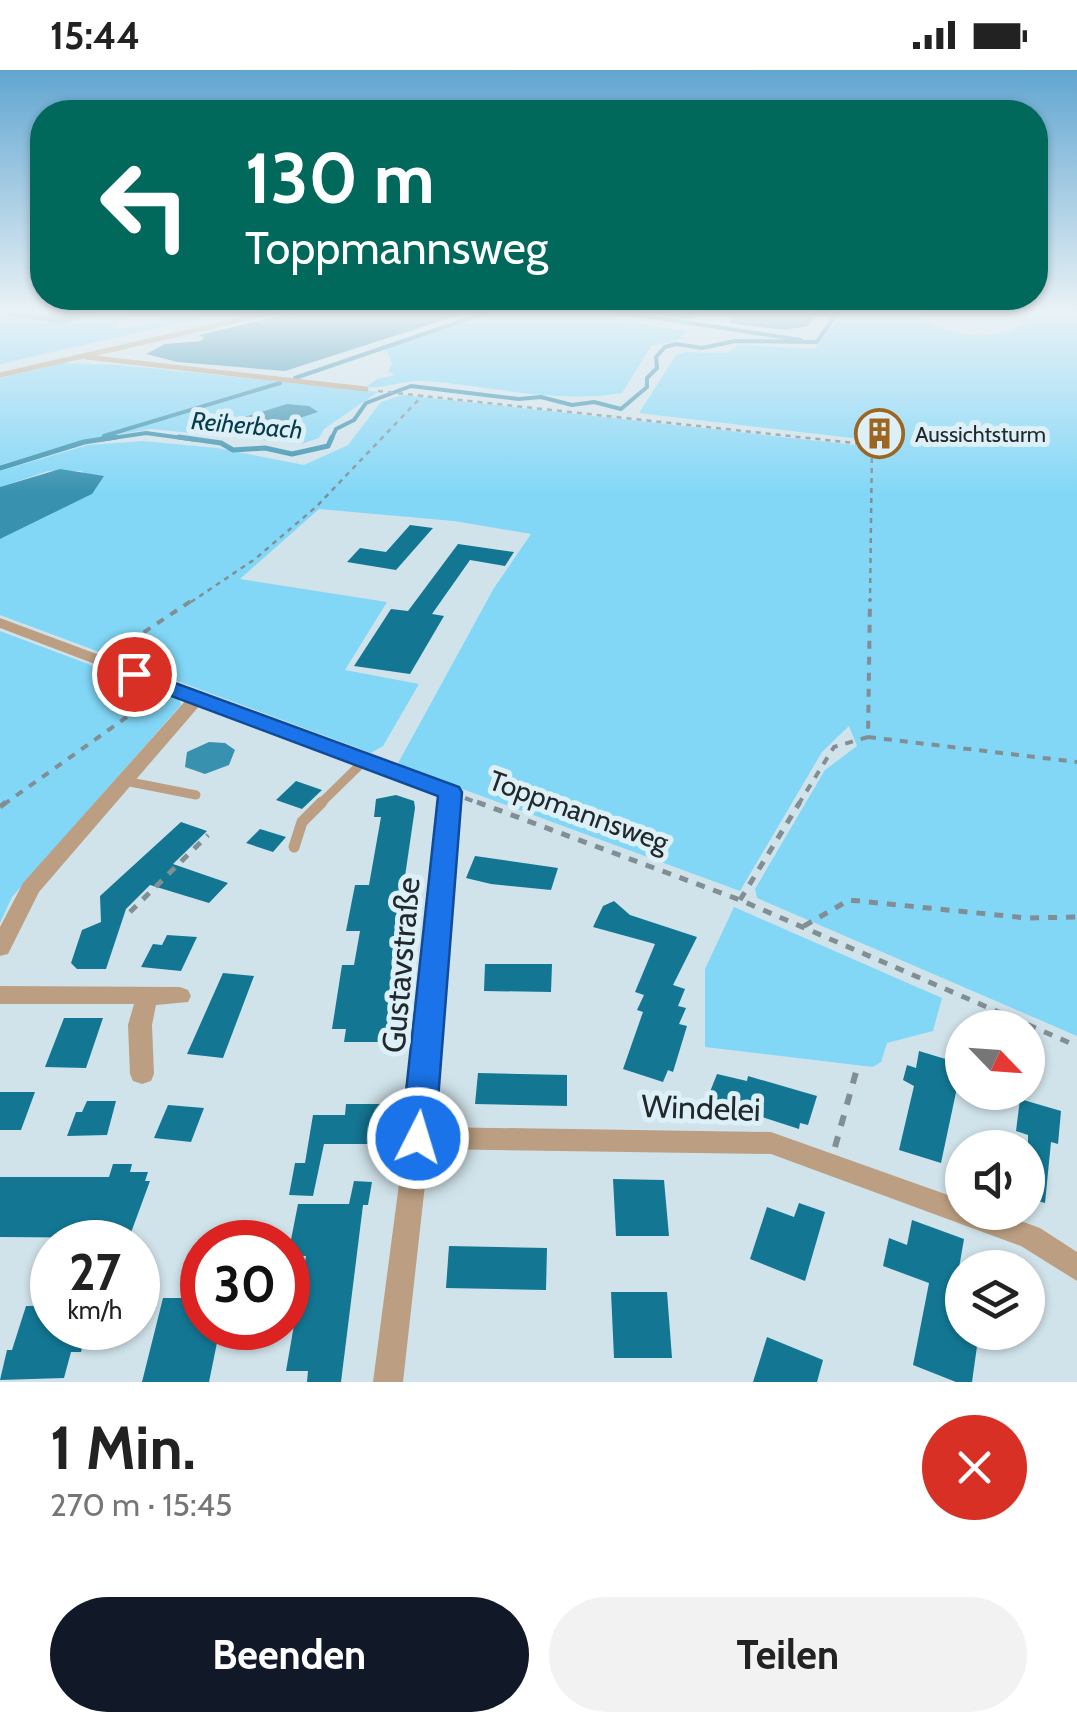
<!DOCTYPE html>
<html lang="de">
<head>
<meta charset="utf-8">
<style>
	:root { --surface:#fff; --page:#f2f2f2; --text:#222; --muted:#767676; --accent:#111827 }
	body { margin:0; font-family:Cabin,sans-serif; background:var(--page); color:var(--text); height:100vh; display:flex; flex-direction:column; font-size:38px; white-space:nowrap }
	* { box-sizing:border-box; margin:0 }
	p { font-size:32px; color:var(--muted) }
	.icon { flex:none; width:55px; height:55px; fill:none; stroke:currentColor; stroke-width:2; stroke-linecap:round; stroke-linejoin:round }
	.map { position:relative; height:1312px; overflow:hidden }
	.side { display:flex; flex-direction:column; background:var(--surface); flex:1 }
	.side>* { flex:none }
	.guide { position:absolute; left:30px; top:30px; width:1018px; height:210px; border-radius:40px; box-shadow:0 2px 8px #0004; background:#00695c; color:#fff; overflow:hidden }
	.needle { width:65px; rotate:115deg }
	.fabs { position:absolute; left:945px; top:940px; display:grid; gap:20px }
	.fabs a { display:grid; place-items:center; width:100px; height:100px; border-radius:50%; background:var(--surface); box-shadow:0 2px 8px #0004; font-size:50px }
	.speed { position:absolute; left:30px; top:1150px; display:flex; gap:20px; font-size:50px; font-weight:700; text-align:center }
	.speed>* { display:grid; place-content:center; width:130px; height:130px; border-radius:50%; background:var(--surface); box-shadow:0 2px 8px #0004; line-height:1 }
	.speed small { font-size:25px; font-weight:400 }
	.speed .limit { border:15px solid #d22; background:#fff; color:#111 }
	.pin { position:absolute; display:grid; place-items:center; width:85px; height:85px; color:#fff; margin:-42px; border:5px solid #fff; border-radius:50%; box-shadow:0 2px 10px #0007 }
	.me { position:absolute; width:110px; margin:-55px; rotate:5deg; stroke-linejoin:round; filter:drop-shadow(0 0 8px #0008) }
	.turn { display:flex; align-items:center; gap:35px; height:210px; padding:0 50px; font-size:45px }
	.turn .icon { width:130px; height:130px; stroke-width:2.5 }
	.turn b { display:block; font-size:70px; line-height:85px }
	.round { display:grid; place-items:center; flex:none; width:105px; height:105px; border-radius:52px; background:var(--page) }
	.head { display:flex; align-items:center; justify-content:space-between; height:170px; padding:0 50px }
	h1 { font-size:60px; font-weight:700; line-height:75px }
	.button { display:flex; gap:20px; margin-top:auto; padding:20px 50px }
	.button a { flex:1; height:115px; border-radius:60px; background:var(--accent); color:#fff; font-size:40px; font-weight:700; line-height:115px; text-align:center }
	.button a+a { background:var(--page); color:var(--text) }
	.status { display:flex; justify-content:space-between; align-items:center; height:70px; padding:0 50px; background:var(--surface); direction:ltr }
	.status svg { height:28px; fill:currentColor }
	.map>svg:first-child { display:block }
	.green { fill:#82d7f7 }
	.water { fill:#3791af }
	.lines { fill:none; stroke-linecap:round; stroke-linejoin:round }
	.stream-far1 { stroke:#3791af; stroke-width:4 }
	.stream { stroke:#3791af; stroke-width:5 }
	.building { fill:#137794 }
	.path-far3 { stroke:#818f94; stroke-width:2.5; stroke-dasharray:5 5; stroke-linecap:butt }
	.path-far2 { stroke:#818f94; stroke-width:4; stroke-dasharray:8 8; stroke-linecap:butt }
	.path-far1 { stroke:#818f94; stroke-width:5; stroke-dasharray:9 9; stroke-linecap:butt }
	.path { stroke:#818f94; stroke-width:6; stroke-dasharray:11 11; stroke-linecap:butt }
	.lane-far2 { stroke:#bc9f82; stroke-width:5 }
	.lane-far1 { stroke:#bc9f82; stroke-width:9 }
	.lane { stroke:#bc9f82; stroke-width:11 }
	.street { fill:#bc9f82; fill-rule:evenodd }
	.route { fill:#1a73e8; stroke:#114b97; stroke-width:2.5 }
	.labels { text-anchor:middle; stroke-width:10; stroke-linejoin:round; paint-order:stroke }
	.far-poi-label { font-size:22px; fill:#22292c; stroke:#ddf0f7; text-anchor:start }
	.far-water-label { font-size:25px; font-style:italic; fill:#053c4c; stroke:#ddf0f7 }
	.street-label { font-size:28px; fill:#22292c; stroke:#ddf0f7 }
	.near-street-label { font-size:32px; fill:#22292c; stroke:#ddf0f7 }
</style>
</head>
<body>
<div class="status"><b>15:44</b><svg viewBox="0 0 49 12"><path d="M0 12V9h3v3zM5 12V6h3v6zM10 12V3h3v9zM15 12V0h3v12zM26 1h20v11H26zM47 4h2v5h-2z"/></svg></div>
<div class="map">
<svg width="1077" height="1312" viewBox="0 0 1077 1312">
	<rect width="100%" height="100%" fill="#d0e3ea"/>
	<path class="green" d="M105,240H148L118,251L117,258C145,260 169,240 193,240L190,244L197,249L0,294V244L65,254Z
		M503,240H561L686,261L682,269L651,276L622,323C558,334 491,316 427,311C405,309 387,319 366,317L377,309L395,305L388,301L392,294L386,278Z
		M846,240H937L925,241L921,248C957,269 996,273 1032,249L993,240H1077V966L757,828L755,819L825,700L857,676L849,656L822,682L740,821L397,695L494,518L531,464L454,451L319,439L240,509L387,532L345,600L419,614L383,676L371,683L0,545V469L92,424L82,401H48L0,417V401L88,375L143,371L217,378L304,395L348,375L381,332L403,325L883,378L886,372L639,343L676,285L684,282L727,283L739,275L814,279Z
		M63,293L121,295L378,322L324,359L319,368L301,374L151,359L80,371L0,395V308Z
		M0,561L179,628L181,635L12,827L0,853Z
		M734,837L942,928L933,961L887,973L881,992L873,997L705,977V899Z"/>
	<path class="water" d="M0,240H105L65,254L0,244Z
		M305,240H475L285,301L178,292L146,284L165,274L201,271L204,268L199,265Z
		M631,240H822L808,256L785,260L729,253L733,246L712,242L689,249Z
		M287,334L309,336L318,342L266,359L236,357L232,351Z
		M60,399L104,406L92,424L0,469V417Z
		M209,672L225,673L235,680L229,695L205,704L185,697L187,682Z"/>
	<g class="lines">
		<path class="stream-far1" d="M605,240L801,270
			M295,308L494,240
			M104,366L280,313
			M99,370L146,363L197,370
			M331,370L336,359L354,350L366,333L411,316L519,329L541,327L572,335L594,332L621,339L647,317V308L657,298L656,287L665,277L676,274L702,278L735,271L817,272L839,240"/>
		<path class="stream" d="M179,367L221,373L233,380L265,378L292,384L328,376L332,367
			M0,398L84,372L116,367"/>
	</g>
	<path class="building" d="M410,455L433,458L396,500L347,492L360,478L386,482Z
		M458,474L514,482L505,496L470,490L432,544L444,546L410,604L354,596L391,539L408,541Z
		M296,711L322,720L302,739L276,730Z
		M396,725L414,731L415,738L392,895L389,945H393L390,972H344L346,959H332L342,895H354L360,861H346L355,815H369L381,747H374L376,729Z
		M181,752L207,761L173,794L228,813L209,833L150,815L126,839L106,899H77L71,893L82,860L101,852L100,826Z
		M260,759L286,767L273,782L246,773Z
		M475,786L558,798L551,820L491,814L466,808Z
		M614,831L630,845L697,867L673,915L685,919L678,936L686,938L679,954L687,956L673,1002L668,1000L663,1012L623,999L643,942L637,940L644,925L635,922L655,874L593,857L603,836Z
		M167,865L197,867L181,901L141,897L153,874L162,875Z
		M485,894H552L551,922L484,921Z
		M223,903L254,906L223,988L187,984Z
		M64,948H103L86,998L45,997Z
		M919,981L962,994L941,1093L899,1080L914,1016L903,1010L907,995L916,998Z
		M478,1003L567,1005V1036L475,1034Z
		M717,1004L747,1011L748,1006L817,1026L808,1055L800,1053L799,1059L737,1039L734,1049L711,1040L715,1035L706,1032Z
		M0,1022H35L21,1060H0Z
		M1020,1029L1061,1041L1058,1074L1051,1072L1045,1133L1028,1128V1065L1016,1061Z
		M87,1031H116L107,1065L67,1066L76,1042H82Z
		M346,1034H380L374,1074H324L313,1126L289,1125L295,1093H305L313,1045H345Z
		M168,1035L204,1038L191,1072L154,1068Z
		M113,1094H132L130,1102H148L145,1111H150L129,1168L0,1167V1107H109Z
		M613,1109L664,1110L669,1166H616Z
		M354,1111L372,1112L368,1135H363L341,1312H307L308,1301H286L306,1186L288,1185L298,1134H349Z
		M799,1133L825,1142L805,1211L750,1189L767,1137L794,1147Z
		M912,1150L964,1169L950,1250L962,1254V1262H979L972,1312H956L913,1295L929,1213L883,1196L889,1168L907,1175Z
		M198,1171H202V1258H220L209,1312H142L163,1228H181Z
		M449,1176L547,1178L546,1220L446,1218Z
		M49,1197H52V1258H81L80,1262H86L81,1282H71L64,1308L0,1310L7,1280H12L26,1236H37Z
		M611,1222H667L672,1288H614Z
		M767,1267L823,1290L817,1312H753Z"/>
	<g class="lines">
		<path class="path-far3" d="M378,321L872,375L870,532
			M191,532L255,489L317,436L423,325"/>
		<path class="path-far2" d="M117,580L194,529
			M868,667L1077,692
			M465,728L484,735
			M3,735L155,627
			M798,735L834,677L868,667L870,529"/>
		<path class="path-far1" d="M477,732L740,830L1077,976
			M0,737L6,732
			M740,830L800,732
			M130,842L208,765
			M804,856L849,830L1027,848L1077,847"/>
		<path class="path" d="M835,1077L858,995"/>
		<path class="lane-far2" d="M224,240L250,245
			M86,287L366,319
			M0,305L284,240"/>
		<path class="lane-far1" d="M125,711L196,725
			M319,735L365,690"/>
		<path class="lane" d="M294,777L302,752L322,732"/>
		<path class="street" d="M0,548L457,718L459,722L432,1057L771,1062L962,1130V1142H996L1040,1158L1077,1182V1211L1021,1176L771,1084L429,1079L403,1312H373L405,1068L440,725L201,634L39,822L8,884L0,886V857L23,813L187,629L0,558Z
			M0,916L180,917L188,920L191,926L188,932L156,935L152,955L154,1004L151,1011L142,1014L133,1011L130,1004L128,955L134,934H0Z"/>
	</g>
	<linearGradient id="sky" x2="0" y2="1"><stop stop-color="#61a6d1"/><stop offset="0.57" stop-color="#eaf2f6"/><stop offset="1" stop-color="#eaf2f6" stop-opacity="0"/></linearGradient>
	<rect width="1077" height="424" fill="url(#sky)"/>
	<path class="route" d="M134,598L459,717L462,722L435,1068L430,1077L418,1082L406,1077L401,1068L438,726L126,609L123,604Z"/>
	<defs>
		<symbol id="building-ring" viewBox="-11 -11 22 22"><circle r="9.5" fill="#ddf0f7" stroke="#9d6620" stroke-width="1.5"/><path d="M-4-6H4V6H1V3H-1V6H-4ZM-2.5-4.3h1.7v1.8h-1.7ZM.8-4.3h1.7v1.8H.8ZM-2.5-1h1.7V.8h-1.7ZM.8-1h1.7V.8H.8Z" fill="#9d6620"/></symbol>
	</defs>
	<g fill-rule="evenodd">
		<use href="#building-ring" x="852" y="336" width="55" height="55"/>
	</g>
	<g class="labels">
		<g class="far-poi-label">
			<text x="915" y="372">Aussichtsturm</text>
		</g>
		<g class="far-water-label">
			<text transform="translate(247 355) rotate(5)" y="9">Reiherbach</text>
		</g>
		<g class="street-label">
			<text transform="translate(579 741) rotate(20)" y="10">Toppmannsweg</text>
		</g>
		<g class="near-street-label">
			<text transform="translate(401 895) rotate(-85)" y="11">Gustavstraße</text>
			<text transform="translate(701 1038) rotate(2)" y="11">Windelei</text>
		</g>
	</g>
</svg>
<div class="fabs">
<a><svg class="needle" viewBox="-14 -14 28 28"><path d="M0-13l5 13h-10z" fill="#e53935"/><path d="M0 13l5-13h-10z" fill="#767676"/></svg></a>
<a><svg class="icon" aria-label="sound" viewBox="0 0 24 24"><path d="M4 9h4l5-4v14l-5-4H4zM17 9q2 3 0 6"/></svg></a>
<a><svg class="icon" aria-label="layers" viewBox="0 0 24 24"><path d="M12 4l9 5-9 5-9-5zM3 14l9 5 9-5"/></svg></a>
</div>
<div class="speed"><div>27<small>km/h</small></div><div class="limit">30</div></div>
<div class="pin" style="left:134px;top:604px;background:#d93025"><svg class="icon" aria-label="arrive" viewBox="0 0 24 24"><path d="M6 21V4h12l-3 4 3 4H6"/></svg></div>
<svg class="me" style="left:418px;top:1068px" viewBox="-20 -20 40 40"><circle r="17" fill="#1a73e8" stroke="#fff" stroke-width="3"/><path d="M0-11L8 9 0 5-8 9z" fill="#fff"/></svg>
<div class="guide">
<div class="turn"><svg class="icon" aria-label="left" viewBox="0 0 24 24"><path d="M17 20v-9H6M10 6l-5 5 5 5"/></svg><div><b>130 m</b>Toppmannsweg</div></div>
</div>
</div>
<section class="side">
<div class="head"><div><h1>1 Min.</h1><p>270 m · 15:45</p></div><a class="round" style="background:#d93025;color:#fff"><svg class="icon" aria-label="close" viewBox="0 0 24 24"><path d="M6 6l12 12M18 6L6 18"/></svg></a></div>
<div class="button"><a>Beenden</a><a>Teilen</a></div>
</section>
</body>
</html>
